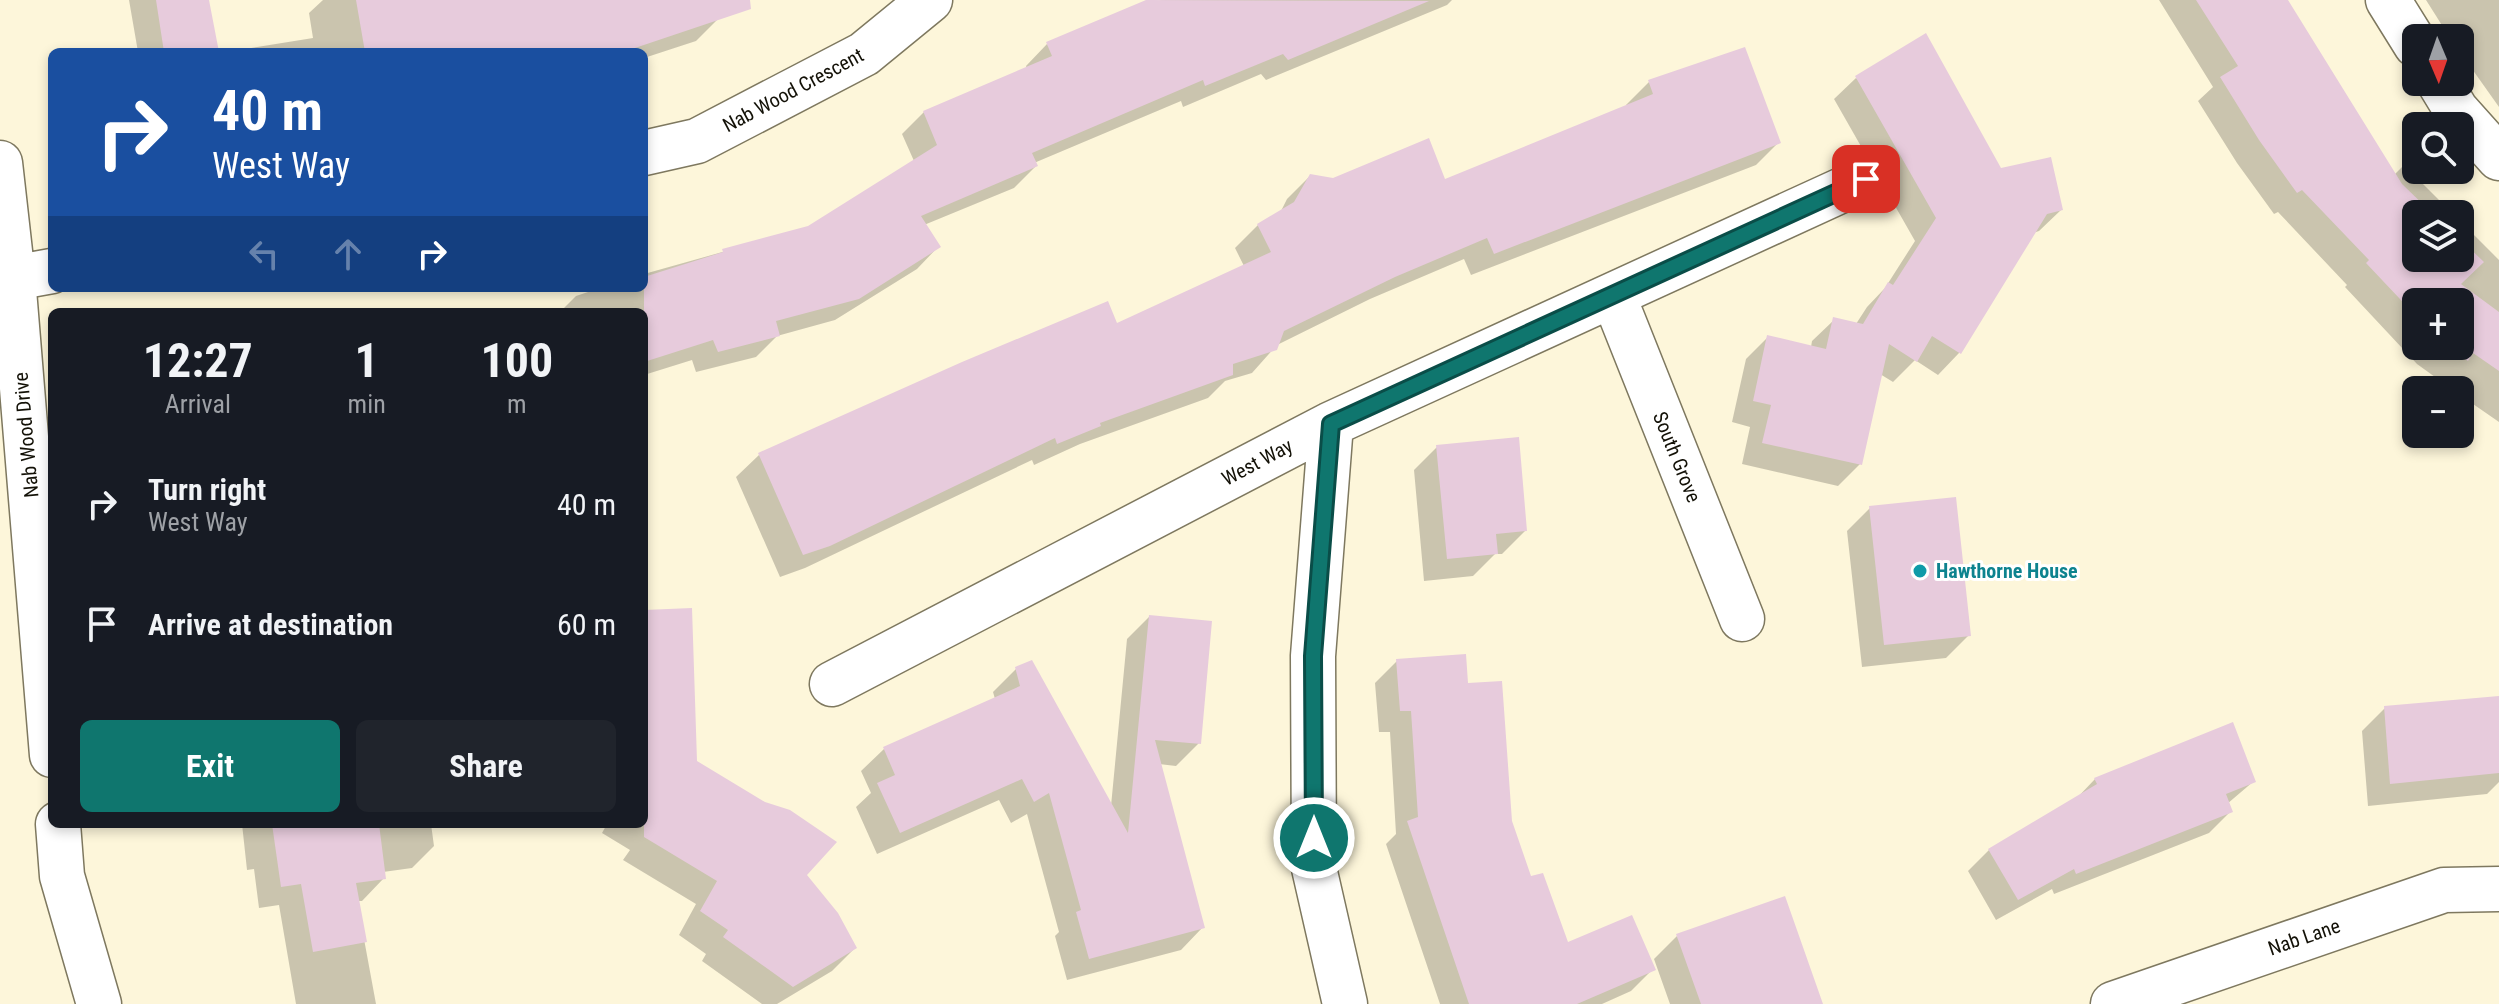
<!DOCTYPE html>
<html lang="en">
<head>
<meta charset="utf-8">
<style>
	:root { --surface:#171b24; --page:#20242c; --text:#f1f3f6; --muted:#9ea1a6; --accent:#0f766e }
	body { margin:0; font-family:"Roboto Condensed",sans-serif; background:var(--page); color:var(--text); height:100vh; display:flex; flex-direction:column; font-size:30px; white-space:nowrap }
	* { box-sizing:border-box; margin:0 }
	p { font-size:26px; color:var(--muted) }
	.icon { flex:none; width:44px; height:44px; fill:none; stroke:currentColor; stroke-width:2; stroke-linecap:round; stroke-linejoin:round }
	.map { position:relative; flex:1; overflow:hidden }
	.side { position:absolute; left:48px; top:308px; width:600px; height:520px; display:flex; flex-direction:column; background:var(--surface); border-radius:12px; box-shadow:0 4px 12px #0003 }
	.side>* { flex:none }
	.top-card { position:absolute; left:48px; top:48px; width:600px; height:244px; border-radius:12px; box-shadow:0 4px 12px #0003; background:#1a4fa0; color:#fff; overflow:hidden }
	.needle { width:52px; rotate:178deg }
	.buttons { position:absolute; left:2402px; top:24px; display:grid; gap:16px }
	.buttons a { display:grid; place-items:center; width:72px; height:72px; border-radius:12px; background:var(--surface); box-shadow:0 4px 12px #0003; font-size:40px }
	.pin { position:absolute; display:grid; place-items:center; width:68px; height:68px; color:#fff; margin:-34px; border-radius:16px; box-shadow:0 4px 12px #0006 }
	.me { position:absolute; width:88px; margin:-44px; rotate:0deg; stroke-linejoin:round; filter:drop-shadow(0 0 6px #0008) }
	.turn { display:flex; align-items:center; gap:28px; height:168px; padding:0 32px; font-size:36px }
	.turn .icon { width:104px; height:104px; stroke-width:2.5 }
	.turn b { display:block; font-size:56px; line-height:68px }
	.lanes { display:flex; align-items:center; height:76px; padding:0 32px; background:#0003; justify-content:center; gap:40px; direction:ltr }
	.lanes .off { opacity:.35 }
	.eta { display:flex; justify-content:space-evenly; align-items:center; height:136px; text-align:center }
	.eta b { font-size:48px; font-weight:700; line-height:56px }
	.button { display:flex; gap:16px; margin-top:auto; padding:16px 32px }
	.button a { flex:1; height:92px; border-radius:12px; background:var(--accent); color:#fff; font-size:32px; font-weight:700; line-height:92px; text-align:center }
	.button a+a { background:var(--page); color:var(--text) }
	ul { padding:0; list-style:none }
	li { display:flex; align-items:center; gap:24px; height:120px; padding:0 32px }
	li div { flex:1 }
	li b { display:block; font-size:30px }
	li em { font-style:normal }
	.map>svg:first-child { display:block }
	.shadow { fill:#0003; fill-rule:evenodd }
	.building { fill:#e7cbdc }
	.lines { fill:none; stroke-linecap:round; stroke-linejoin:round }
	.street-casing { stroke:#7e785f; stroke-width:47 }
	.street { stroke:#fff; stroke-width:44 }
	.route-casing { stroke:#0a4d48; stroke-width:20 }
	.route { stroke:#0f766e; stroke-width:14 }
	.culture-dot { fill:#0f9aa8; stroke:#fff; stroke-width:3 }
	.labels { text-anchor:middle; stroke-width:6; stroke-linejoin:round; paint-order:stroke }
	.street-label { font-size:20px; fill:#131107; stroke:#fff }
	.culture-label { font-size:20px; font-weight:bold; fill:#0d838f; stroke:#fff; text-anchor:start }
</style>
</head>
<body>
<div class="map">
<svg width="2499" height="1004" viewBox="0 0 2499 1004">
	<rect width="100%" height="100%" fill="#fdf6da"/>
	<path class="shadow" d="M129,0H207L216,52H138Z
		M323,0H712L718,19L696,41L644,58V52H226L313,38L309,13Z
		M1162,0H1452L1447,5L1266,80L1261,74L1183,107L1181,101L1034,163L1036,166L1014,188L924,225L938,247L917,269L835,320L777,336L756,357L696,372L692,360L644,375V312H560L576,296L600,288H644V274L808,228L914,161L902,134L924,112L1027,69L1026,66L1047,44Z
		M2159,0H2286L2394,175L2404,165L2453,214H2416V258H2460V221L2499,260V422L2460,395V390H2453L2417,364L2345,287L2347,285L2278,212L2274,214L2237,163L2198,101L2213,87ZM2416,302H2460V346H2416Z
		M2426,0H2499V107L2460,52V38H2450Z
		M1856,78L2061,210L2039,231L2033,233L1959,353L1938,375L1915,360L1893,382L1880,374L1860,464L1838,486L1742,464L1750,427L1732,422L1746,359L1768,337L1811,347L1812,341L1834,320L1856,324L1867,307L1885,288L1915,241L1834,99Z
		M1649,82L1779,142L1756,165L1471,275L1464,259L1370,299L1277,345L1252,373L1225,381L1208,398L1080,444L1034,465L1032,460L805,568L780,577L736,477L759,455L1116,325L1244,266L1235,248L1258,225L1280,213L1287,199L1310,176L1333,180L1444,181L1627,107L1626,105Z
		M1437,447L1525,531L1502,554H1495L1473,576L1424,581L1414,470Z
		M1870,508L1969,635L1946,658L1862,667L1847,531Z
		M644,612L695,762L804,875L855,948L832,971L777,1004H762L702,961L706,954L679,935L696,904L623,860L630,850L602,833L607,824H644Z
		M1149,617L1199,743L1176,766L1159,764L1203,927L1181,950L1067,980L1055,936L1059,932L1027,814L1011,823L999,800L877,854L856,807L871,793L861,771L884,749L995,699L993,692L1016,669L1111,806L1127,639Z
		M1397,661L1466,685L1530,879L1566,944L1653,969L1631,991L1602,1004H1440L1386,844L1396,834L1390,732H1379L1375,683Z
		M2499,698V782L2487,794L2368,806L2362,731L2385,708Z
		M2095,779L2254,781L2227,804L2230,812L2209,833L2054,894L2052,889L1996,920L1968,871L1989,850L2075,800Z
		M242,824H431L434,846L412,868L383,872L384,878L362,901H357L376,1004H296L279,905L259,908L254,869L247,870Z
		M1677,936L1821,1004H1670L1654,959Z"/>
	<path class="building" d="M156,0H209L219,52H164Z
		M356,0H750L751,9L623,52H365Z
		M1146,0L1429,1L1288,60L1283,54L1205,86L1203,80L1032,153L1038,166L921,216L941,247L859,299L776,321L780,336L718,352L713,340L644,362V277L723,252L722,249L808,226L937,145L923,111L1052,56L1046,42Z
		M2196,0H2288L2402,184L2433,214H2416V258H2460V239L2484,262L2461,284L2499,312V371L2473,353L2468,361L2446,346H2460V302H2416V316L2366,263L2369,260L2302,190L2297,193L2259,140L2220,77L2238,66Z
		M1926,33L2001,168L2051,157L2063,210L2047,214L1961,354L1932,336L1917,362L1889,344L1862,465L1762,443L1771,405L1753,401L1767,335L1826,349L1833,317L1863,324L1888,282L1893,285L1936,218L1855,76Z
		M1745,47L1781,143L1494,254L1487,238L1395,277L1284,331L1277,350L1233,364V375L1100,423L1101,426L1057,444L1055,438L830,546L803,555L758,453L962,362L1108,301L1117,323L1271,252L1257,224L1294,202L1310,174L1333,178L1429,138L1445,179L1653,94L1648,80Z
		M1519,437L1527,531L1496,534L1498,554L1447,559L1436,445Z
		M1956,497L1971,636L1884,645L1869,506Z
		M692,608L697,761L765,802L790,810L837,842L807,875L838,913L857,948L793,987L723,937L728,930L700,911L717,881L644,837V610Z
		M1149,615L1212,621L1201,744L1155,740L1205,928L1089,959L1076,912L1081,910L1049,793L1034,802L1022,779L900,833L877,783L895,775L883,747L1020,686L1015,667L1032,660L1128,833Z
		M1466,654L1468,683L1502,681L1512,821L1531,876L1543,873L1568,942L1632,915L1656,970L1577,1004H1469L1407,821L1418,817L1411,711H1400L1396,659Z
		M2499,696V773L2390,784L2384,706Z
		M2233,722L2256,782L2226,794L2233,812L2076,874L2074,869L2018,900L1988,849L2097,784L2094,778Z
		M272,824H379L386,879L356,883L367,942L313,952L301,884L281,887Z
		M1785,896L1823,1004H1701L1676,934Z"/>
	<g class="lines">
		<defs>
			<path id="street" d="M2388,0L2416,45
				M2439,82L2456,110L2499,158
				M644,153L697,141L864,54L930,0
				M0,163L13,278L52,755
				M13,278L52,271
				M1613,295L1742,619
				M1331,424L1313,656L1314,868L1345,1004
				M832,684L1331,424L1866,179
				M58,824L62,876L99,1004
				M2113,1004L2444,890L2499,889"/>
		</defs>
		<use href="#street" class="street-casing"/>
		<use href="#street" class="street"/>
	</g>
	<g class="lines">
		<defs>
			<path id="route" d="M1314,838L1313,656L1331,424L1866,179"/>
		</defs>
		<use href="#route" class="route-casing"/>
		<use href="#route" class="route"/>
	</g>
	<circle class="culture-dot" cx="1920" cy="571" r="8"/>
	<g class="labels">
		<g class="street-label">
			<text transform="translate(793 90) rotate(-28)" y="7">Nab Wood Crescent</text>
			<text transform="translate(26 435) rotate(-95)" y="7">Nab Wood Drive</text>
			<text transform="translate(1677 457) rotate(68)" y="7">South Grove</text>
			<text transform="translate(1257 462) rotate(-28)" y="7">West Way</text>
			<text transform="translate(2304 937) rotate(-19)" y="7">Nab Lane</text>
		</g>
		<g class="culture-label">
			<text x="1936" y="578">Hawthorne House</text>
		</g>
	</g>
</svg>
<div class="buttons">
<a><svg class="needle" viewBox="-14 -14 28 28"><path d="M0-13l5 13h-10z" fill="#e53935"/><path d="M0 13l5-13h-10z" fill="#9ea1a6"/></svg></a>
<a><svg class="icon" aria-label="search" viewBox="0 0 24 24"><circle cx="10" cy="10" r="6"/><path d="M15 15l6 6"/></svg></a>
<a><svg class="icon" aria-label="layers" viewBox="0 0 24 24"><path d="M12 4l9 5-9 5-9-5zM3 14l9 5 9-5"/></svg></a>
<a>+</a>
<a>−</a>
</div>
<div class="pin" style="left:1866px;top:179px;background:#d93025"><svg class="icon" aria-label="arrive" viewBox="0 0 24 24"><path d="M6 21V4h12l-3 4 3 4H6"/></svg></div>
<svg class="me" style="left:1314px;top:838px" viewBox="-20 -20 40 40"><circle r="17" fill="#0f766e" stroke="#fff" stroke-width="3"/><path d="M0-11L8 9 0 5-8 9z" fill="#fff"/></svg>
<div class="top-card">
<div class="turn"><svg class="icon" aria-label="right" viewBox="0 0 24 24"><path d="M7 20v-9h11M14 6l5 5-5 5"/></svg><div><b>40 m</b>West Way</div></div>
<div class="lanes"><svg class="icon off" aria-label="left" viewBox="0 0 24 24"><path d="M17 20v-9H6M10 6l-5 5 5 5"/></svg><svg class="icon off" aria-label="ahead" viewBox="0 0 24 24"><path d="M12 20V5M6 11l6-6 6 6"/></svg><svg class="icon" aria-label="right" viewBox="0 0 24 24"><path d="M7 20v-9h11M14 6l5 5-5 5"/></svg></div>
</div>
<section class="side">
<div class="eta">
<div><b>12:27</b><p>Arrival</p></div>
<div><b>1</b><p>min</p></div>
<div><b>100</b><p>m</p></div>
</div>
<ul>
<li><svg class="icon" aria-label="right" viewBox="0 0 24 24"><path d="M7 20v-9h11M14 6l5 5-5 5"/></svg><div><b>Turn right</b><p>West Way</p></div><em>40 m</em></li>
<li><svg class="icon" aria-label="arrive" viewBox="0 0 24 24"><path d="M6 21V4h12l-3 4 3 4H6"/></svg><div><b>Arrive at destination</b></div><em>60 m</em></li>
</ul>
<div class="button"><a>Exit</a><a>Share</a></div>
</section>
</div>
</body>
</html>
